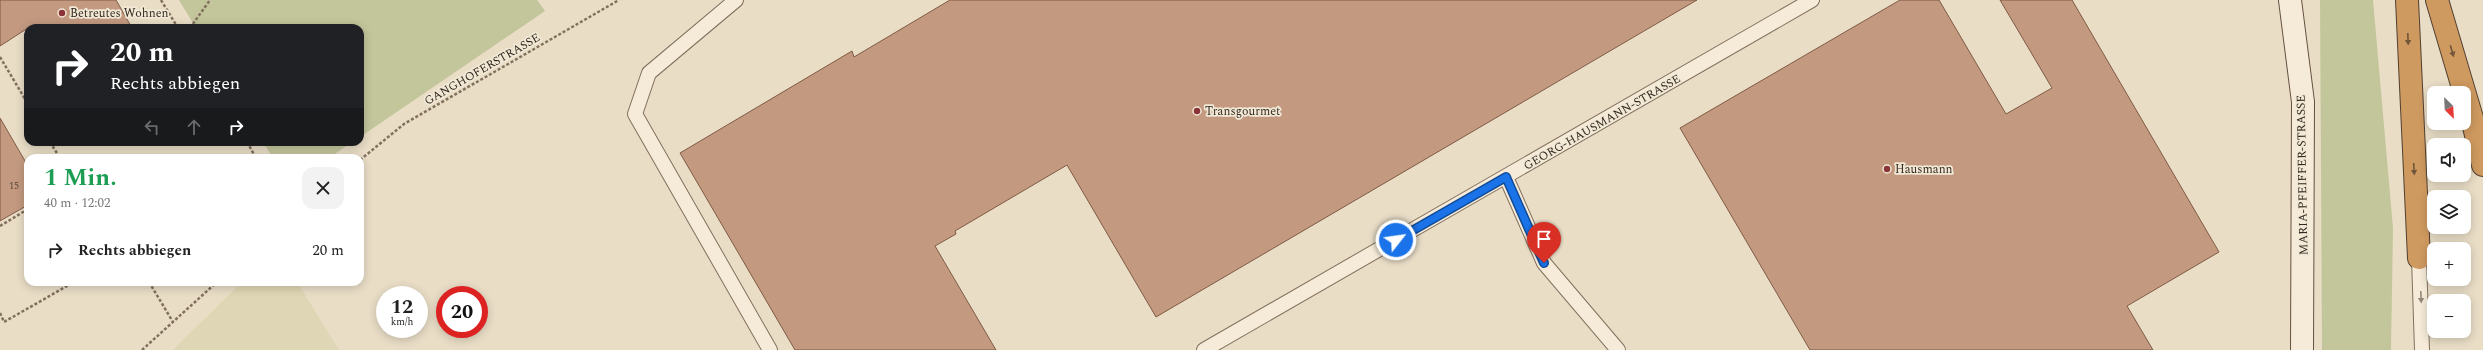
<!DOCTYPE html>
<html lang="de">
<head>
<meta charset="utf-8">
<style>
	:root { --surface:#fff; --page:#f2f2f2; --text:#222; --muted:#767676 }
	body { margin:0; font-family:Spectral,serif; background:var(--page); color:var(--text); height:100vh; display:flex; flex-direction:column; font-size:15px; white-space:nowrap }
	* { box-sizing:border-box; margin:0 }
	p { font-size:13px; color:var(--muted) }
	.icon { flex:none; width:22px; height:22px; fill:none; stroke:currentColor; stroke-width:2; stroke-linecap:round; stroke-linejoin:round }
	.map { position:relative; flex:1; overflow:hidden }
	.drawer { position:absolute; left:24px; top:154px; width:340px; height:132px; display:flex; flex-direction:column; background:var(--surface); border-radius:12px; box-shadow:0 2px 10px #0003 }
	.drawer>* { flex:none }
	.hud { position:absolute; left:24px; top:24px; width:340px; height:122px; border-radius:12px; box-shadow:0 2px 10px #0003; background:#202124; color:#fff; overflow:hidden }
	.needle { width:26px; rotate:156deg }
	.tools { position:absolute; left:2427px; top:86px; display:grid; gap:8px }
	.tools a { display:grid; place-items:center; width:44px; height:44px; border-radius:8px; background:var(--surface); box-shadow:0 2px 10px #0003; font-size:20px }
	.speed { position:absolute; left:376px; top:286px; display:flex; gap:8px; font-size:20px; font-weight:700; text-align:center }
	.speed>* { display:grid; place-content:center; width:52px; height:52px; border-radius:50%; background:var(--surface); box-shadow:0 2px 10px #0003; line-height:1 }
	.speed small { font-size:10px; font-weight:400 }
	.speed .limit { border:6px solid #d22; background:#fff; color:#111 }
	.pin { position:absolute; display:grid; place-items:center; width:34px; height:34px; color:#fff; margin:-41px -17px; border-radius:50% 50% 50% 0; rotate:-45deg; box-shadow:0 0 4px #0007 }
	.pin .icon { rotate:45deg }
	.me { position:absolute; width:44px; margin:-22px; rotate:60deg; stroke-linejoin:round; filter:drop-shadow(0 0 3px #0008) }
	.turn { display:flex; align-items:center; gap:14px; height:84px; padding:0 20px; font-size:18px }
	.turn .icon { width:52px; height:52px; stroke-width:2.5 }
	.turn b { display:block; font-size:28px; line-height:34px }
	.lanes { display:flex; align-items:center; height:38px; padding:0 20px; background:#0003; justify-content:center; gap:20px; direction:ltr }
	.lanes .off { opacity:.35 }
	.round { display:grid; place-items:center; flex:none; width:42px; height:42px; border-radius:12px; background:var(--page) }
	.overview { display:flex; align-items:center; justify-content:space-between; height:68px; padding:0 20px }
	h1 { font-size:24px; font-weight:700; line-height:30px; color:#1e9e55 }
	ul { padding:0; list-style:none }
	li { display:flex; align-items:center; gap:12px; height:56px; padding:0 20px }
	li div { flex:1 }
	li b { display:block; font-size:15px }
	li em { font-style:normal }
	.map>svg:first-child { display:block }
	.farmland { fill:#ded6b4 }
	.green { fill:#c3c69b }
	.building { fill:#c39980; stroke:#7f5b46 }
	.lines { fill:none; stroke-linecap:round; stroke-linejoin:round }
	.lane-casing { stroke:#82705e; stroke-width:16 }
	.secondary-casing { stroke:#645141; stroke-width:24 }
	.highway-casing { stroke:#513f31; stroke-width:24 }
	.path { stroke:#82705e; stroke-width:2.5; stroke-dasharray:3 2; stroke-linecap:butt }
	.lane { stroke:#f5ebd8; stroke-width:14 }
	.secondary { stroke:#f5ebd8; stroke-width:22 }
	.highway { stroke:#cf9a60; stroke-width:22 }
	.oneway { fill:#72563a }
	.oneway2 { fill:#948a7c }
	.route-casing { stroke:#114b97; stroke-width:10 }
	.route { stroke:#1a73e8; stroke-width:7 }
	.poi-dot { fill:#8b3438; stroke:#f1e8d5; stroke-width:1.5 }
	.labels { text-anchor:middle; stroke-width:3.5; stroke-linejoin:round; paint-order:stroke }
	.number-label { font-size:10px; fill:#584538 }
	.poi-label { font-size:12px; fill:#342920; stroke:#f1e8d5; text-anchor:start }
	.street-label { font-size:12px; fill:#342920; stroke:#f1e8d5 }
</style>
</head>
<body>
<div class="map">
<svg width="2483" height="350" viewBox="0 0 2483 350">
	<rect width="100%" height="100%" fill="#e9ddc6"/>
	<path class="farmland" d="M242,282H297L339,350H173Z"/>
	<path class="green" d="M179,0H537L545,11L360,137V28H196Z
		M2320,0H2373L2393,228L2391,350H2322Z
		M263,142H352L329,158H273Z"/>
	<path class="building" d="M0,0H116L132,28H28L0,46Z
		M950,0H1697L1156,317L1067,165L955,231L956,234L935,246L996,350H795L680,153L852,51L854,57Z
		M1900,0H1939L2006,114L2052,88L2000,0H2072L2219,252L2127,306L2153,350H1810L1680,128Z
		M0,118L28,166V205L0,221Z"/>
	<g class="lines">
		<defs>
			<path id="lane" d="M736,0L649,73L635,114L770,350
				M1506,177L1544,263L1618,350
				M2419,258L2422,350
				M1204,350L1812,0"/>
			<path id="secondary" d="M2290,0L2303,102L2302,350"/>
			<path id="highway" d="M2407,0L2419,258
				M2437,0L2472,118L2483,165"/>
		</defs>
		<use href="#lane" class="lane-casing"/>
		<use href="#secondary" class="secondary-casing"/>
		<use href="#highway" class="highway-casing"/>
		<path class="path" d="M161,0L178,28
			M190,28L210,0
			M0,57L28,104
			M50,142L60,158
			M247,142L256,158
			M360,160L404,124L619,0
			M0,226L28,209
			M149,282L173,322
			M0,313L4,322L74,282
			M142,350L217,282"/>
		<use href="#lane" class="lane"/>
		<use href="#secondary" class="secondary"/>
		<use href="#highway" class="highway"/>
	</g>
	<defs><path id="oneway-solid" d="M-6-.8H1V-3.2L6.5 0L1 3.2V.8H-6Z"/></defs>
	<g class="oneway">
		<use href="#oneway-solid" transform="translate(2408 39) rotate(88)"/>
		<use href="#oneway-solid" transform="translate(2452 51) rotate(73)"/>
		<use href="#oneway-solid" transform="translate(2414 169) rotate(87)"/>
	</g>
	<use class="oneway2" href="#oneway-solid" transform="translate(2421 297) rotate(88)"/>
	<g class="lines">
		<defs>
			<path id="route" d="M1396,240L1506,177L1544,263"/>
		</defs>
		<use href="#route" class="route-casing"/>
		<use href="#route" class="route"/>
	</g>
	<g class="poi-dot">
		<circle cx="62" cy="13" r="4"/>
		<circle cx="1197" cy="111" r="4"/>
		<circle cx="1887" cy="169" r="4"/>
	</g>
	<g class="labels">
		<g class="number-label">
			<text x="14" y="189">15</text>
		</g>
		<g class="poi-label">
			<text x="70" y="17">Betreutes Wohnen</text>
			<text x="1205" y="115">Transgourmet</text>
			<text x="1895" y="173">Hausmann</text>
		</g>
		<g class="street-label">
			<text transform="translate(482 69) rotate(-30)" y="4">GANGHOFERSTRASSE</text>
			<text transform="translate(1602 122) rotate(-30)" y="4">GEORG-HAUSMANN-STRASSE</text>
			<text transform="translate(2302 175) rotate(-91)" y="4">MARIA-PFEIFFER-STRASSE</text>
		</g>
	</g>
</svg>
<div class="tools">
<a><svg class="needle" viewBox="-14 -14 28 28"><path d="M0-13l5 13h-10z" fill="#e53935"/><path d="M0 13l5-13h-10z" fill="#767676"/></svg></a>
<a><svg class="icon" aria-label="sound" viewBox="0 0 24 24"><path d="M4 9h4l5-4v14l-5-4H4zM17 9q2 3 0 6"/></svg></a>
<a><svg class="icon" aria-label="layers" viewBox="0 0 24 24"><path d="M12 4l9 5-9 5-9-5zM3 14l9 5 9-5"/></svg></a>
<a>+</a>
<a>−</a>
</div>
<div class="speed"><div>12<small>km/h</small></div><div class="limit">20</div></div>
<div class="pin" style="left:1544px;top:263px;background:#d93025"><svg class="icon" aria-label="arrive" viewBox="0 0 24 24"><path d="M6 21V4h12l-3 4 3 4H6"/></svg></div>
<svg class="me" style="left:1396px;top:240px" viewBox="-20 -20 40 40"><circle r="17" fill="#1a73e8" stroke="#fff" stroke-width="3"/><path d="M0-11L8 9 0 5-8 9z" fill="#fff"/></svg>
<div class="hud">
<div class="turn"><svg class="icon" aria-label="right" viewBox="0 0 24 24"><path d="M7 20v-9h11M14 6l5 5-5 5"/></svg><div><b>20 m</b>Rechts abbiegen</div></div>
<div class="lanes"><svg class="icon off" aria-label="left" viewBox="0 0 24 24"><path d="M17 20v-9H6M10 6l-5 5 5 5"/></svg><svg class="icon off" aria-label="ahead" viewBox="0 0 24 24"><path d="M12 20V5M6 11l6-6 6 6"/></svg><svg class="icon" aria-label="right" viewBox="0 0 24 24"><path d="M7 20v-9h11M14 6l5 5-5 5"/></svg></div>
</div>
<section class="drawer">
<div class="overview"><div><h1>1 Min.</h1><p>40 m · 12:02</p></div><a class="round"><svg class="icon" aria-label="close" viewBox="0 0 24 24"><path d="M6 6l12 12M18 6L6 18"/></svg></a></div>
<ul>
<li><svg class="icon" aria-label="right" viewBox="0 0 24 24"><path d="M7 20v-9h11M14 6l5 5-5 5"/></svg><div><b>Rechts abbiegen</b></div><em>20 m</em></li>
</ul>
</section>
</div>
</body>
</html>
